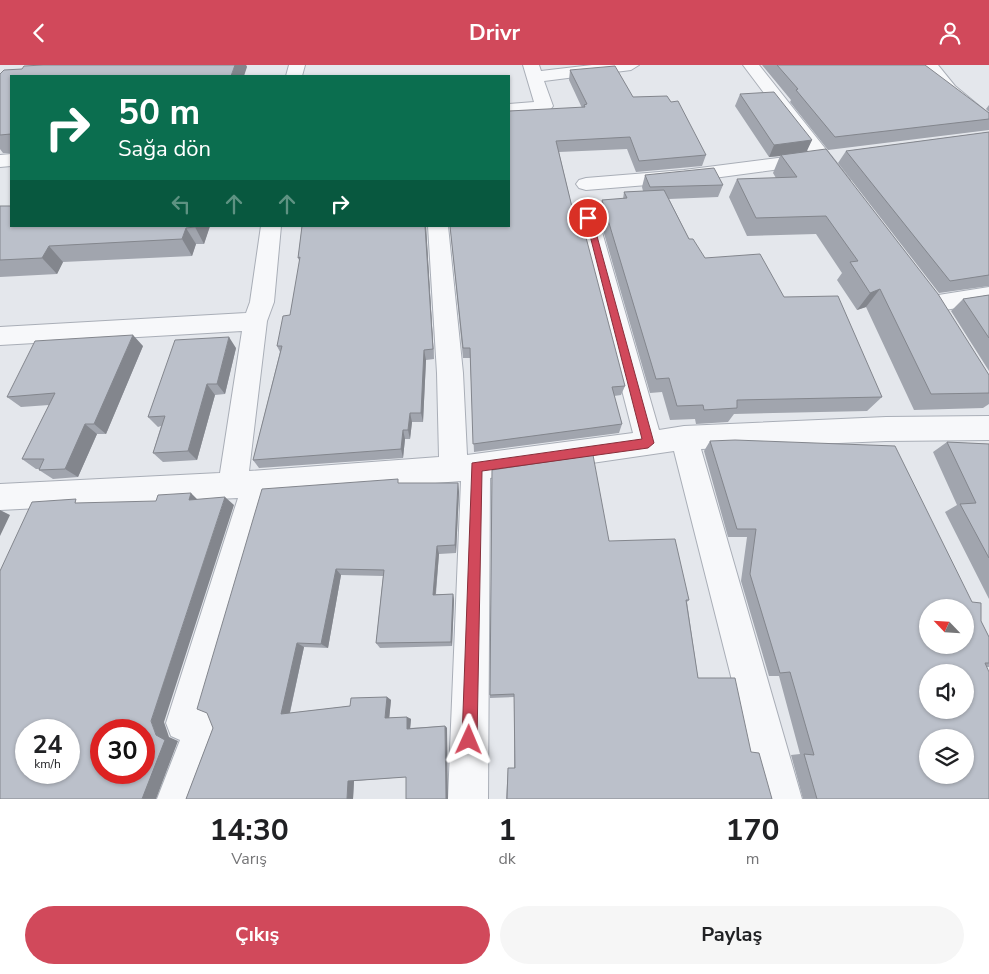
<!DOCTYPE html>
<html lang="tr">
<head>
<meta charset="utf-8">
<style>
	:root { --surface:#fff; --page:#f6f6f6; --text:#202124; --muted:#757577; --accent:#d1495b }
	body { margin:0; font-family:"Nunito Sans",sans-serif; background:var(--page); color:var(--text); height:100vh; display:flex; flex-direction:column; font-size:19px; white-space:nowrap }
	* { box-sizing:border-box; margin:0 }
	p { font-size:16px; color:var(--muted) }
	.icon { flex:none; width:28px; height:28px; fill:none; stroke:currentColor; stroke-width:2; stroke-linecap:round; stroke-linejoin:round }
	.map { position:relative; height:734px; overflow:hidden }
	.sheet { display:flex; flex-direction:column; background:var(--surface); flex:1 }
	.sheet>* { flex:none }
	.hud { position:absolute; left:10px; top:10px; width:500px; height:152px; border-radius:0px; box-shadow:0 1px 4px #0004; background:#0b6e4f; color:#fff; overflow:hidden }
	.needle { width:32px; rotate:295deg }
	.tools { position:absolute; left:919px; top:534px; display:grid; gap:10px }
	.tools a { display:grid; place-items:center; width:55px; height:55px; border-radius:50%; background:var(--surface); box-shadow:0 1px 4px #0004; font-size:25px }
	.speed { position:absolute; left:15px; top:654px; display:flex; gap:10px; font-size:25px; font-weight:700; text-align:center }
	.speed>* { display:grid; place-content:center; width:65px; height:65px; border-radius:50%; background:var(--surface); box-shadow:0 1px 4px #0004; line-height:1 }
	.speed small { font-size:12px; font-weight:400 }
	.speed .limit { border:8px solid #d22; background:#fff; color:#111 }
	.pin { position:absolute; display:grid; place-items:center; width:42px; height:42px; color:#fff; margin:-21px; border:2px solid #fff; border-radius:50%; box-shadow:0 1px 5px #0007 }
	.me { position:absolute; width:55px; margin:-28px; rotate:1deg; stroke-linejoin:round; filter:drop-shadow(0 0 4px #0008) }
	.turn { display:flex; align-items:center; gap:18px; height:105px; padding:0 25px; font-size:22px }
	.turn .icon { width:65px; height:65px; stroke-width:2.5 }
	.turn b { display:block; font-size:35px; line-height:42px }
	.lanes { display:flex; align-items:center; height:48px; padding:0 25px; background:#0003; justify-content:center; gap:25px; direction:ltr }
	.lanes .off { opacity:.35 }
	.eta { display:flex; justify-content:space-evenly; align-items:center; height:85px; text-align:center }
	.eta b { font-size:30px; font-weight:700; line-height:35px }
	.cta { display:flex; gap:10px; margin-top:auto; padding:10px 25px }
	.cta a { flex:1; height:58px; border-radius:30px; background:var(--accent); color:#fff; font-size:20px; font-weight:700; line-height:58px; text-align:center }
	.cta a+a { background:var(--page); color:var(--text) }
	header { display:flex; justify-content:space-between; align-items:center; height:65px; padding:0 25px; background:var(--accent); color:#fff; font-size:22px; font-weight:700 }
	.map>svg:first-child { display:block }
	.lines { fill:none; stroke-linecap:round; stroke-linejoin:round }
	.minor-casing { stroke:#a9aeb7; stroke-width:2 }
	.minor { fill:#f7f8fa; fill-rule:evenodd }
	.wall { fill:#a1a5ae }
	.shaded-wall { fill:#83868d }
	.building { fill:#bbc0ca; stroke:#83868d; fill-rule:evenodd }
	.route { fill:#d1495b; stroke:#882f3b }
</style>
</head>
<body>
<header><svg class="icon" aria-label="back" viewBox="0 0 24 24"><path d="M15 5l-7 7 7 7"/></svg>Drivr<svg class="icon" aria-label="person" viewBox="0 0 24 24"><circle cx="12" cy="8" r="4"/><path d="M4 21q1-7 8-7t8 7"/></svg></header>
<div class="map">
<svg width="989" height="734" viewBox="0 0 989 734">
	<rect width="100%" height="100%" fill="#e4e7ec"/>
	<g class="lines">
		<defs>
			<path id="minor" d="M289,0H305L302,11H286Z
				M523,0H539L541,6L592,0H639L631,5L544,16L553,41L550,45L509,49V39L534,37Z
				M743,0H759L847,111L850,115L847,119H833L818,99L684,117L586,125L579,123L576,119L579,115L586,113L684,105L810,89Z
				M922,0H938L955,21L989,49V62L983,61C959,43 938,26 922,0Z
				M11,89V101L0,102V90Z
				M588,146L595,148L598,153L659,365L684,361L886,352L989,351V375L886,376L701,384L802,734H762L674,386L490,413L488,734H448L461,416L268,431L206,647L216,651L222,664L197,734H157L180,675L171,671L166,658L238,433L0,445V419L220,408L242,266L0,280V262L246,248L250,237L261,161H281L274,237L267,256L249,406L439,392L437,308L428,161H448L463,308L467,390L633,368L578,153L581,148Z
				M989,222V238L932,247L924,245L920,239L924,233L932,231Z"/>
		</defs>
		<use href="#minor" class="minor-casing"/>
		<use href="#minor" class="minor"/>
	</g>
	<path class="wall" d="M43,0H246L247,2L11,11V88H3L0,84V9L22,4Z
		M762,0H858L989,48V65L828,85L790,37L791,35Z
		M570,5L633,32L706,90L702,101L636,107L627,84L559,87L572,142L625,321L621,330L614,331L622,359L619,368L474,387L470,293H463L450,161L509,46L582,43L569,15Z
		M740,29L812,75L806,86L989,310V339L983,343L914,345L866,242L857,245L837,215L842,208L816,169L747,171L729,132L737,114L776,113L773,108L780,91L769,92L735,41Z
		M989,40V47L986,44Z
		M989,67V221L939,228L838,98L846,86Z
		M645,110L723,120L718,132L669,134L689,174L705,193L784,232L882,332L867,346L734,349L728,357L696,359L695,354L670,355L662,327L650,328L599,151L602,135L623,134L624,127L643,126L642,122Z
		M0,141L210,161L204,179H196L192,191L63,197L57,209L0,212Z
		M302,161H426L434,294L426,295L423,357H412L410,374H405L403,393L259,403L253,395L280,287L277,281L290,250L300,197L298,193Z
		M989,230V306L951,246L963,234Z
		M143,281L106,369H97L78,412L53,414L39,405V404H36L22,394L49,340L21,342L7,332Z
		M236,283L225,329L215,330L197,395L163,397L153,388L161,361L158,362L148,352Z
		M710,376L981,556L989,572V602H987L989,734H803L791,690L800,689L779,611H769L741,516L747,472H728L704,386Z
		M947,377L989,379V534L945,447L957,440L933,387Z
		M492,405L609,476L689,535L687,537L698,613L751,687L772,734H506L508,703H514V632L490,633Z
		M400,418H458L459,427L456,488L439,489L436,529H453L454,535L452,581L380,583L376,578L383,511L341,510L328,583L304,582L290,648L350,641L387,632L391,635L389,653L407,652L411,654L410,663L445,661L447,663L406,712L354,716L353,734H186L213,663Z"/>
	<path class="shaded-wall" d="M235,0H246L247,2L244,11H231Z
		M812,75L806,88L781,90L780,91L769,92L774,80Z
		M196,161H210L204,179L195,162Z
		M425,161H426L434,294L433,284Z
		M186,163L196,179L192,191L182,174Z
		M49,181L63,197L57,209L42,193Z
		M880,224L866,242L857,245L870,228Z
		M133,270L143,281L106,369L94,359Z
		M229,272L236,283L225,329L217,319Z
		M424,285L426,295L423,357L421,348Z
		M207,319L215,330L197,395L188,386Z
		M410,348L412,357L410,374L408,365Z
		M85,359L97,369L78,412L65,404Z
		M403,365L405,374L403,393L401,384Z
		M458,418L459,427L456,488L455,480Z
		M191,428L200,437L189,435Z
		M225,432L234,440L164,657L169,672L178,676L156,734H142L156,670L151,656Z
		M0,445L10,450L0,471Z
		M437,481L439,489L435,535L433,530Z
		M336,504L341,510L328,583L321,579Z
		M453,529L454,535L452,581L451,577Z
		M297,578L304,582L289,651L281,649Z
		M387,632L391,635L389,655L385,653Z
		M407,652L411,654L410,665L407,664Z
		M445,661L447,663L448,734H446Z
		M348,716H354L353,734H347Z"/>
	<path class="building" d="M43,0H235L231,11H11V69L0,70V9L4,5L22,4L24,1Z
		M777,0H925L989,48V54L835,72L796,25L798,24Z
		M615,1L633,32L667,31L671,37L678,36L706,90L639,96L630,72L556,76L572,142H578L625,321L612,322L622,359L473,379L470,283H463L450,161H509V46L585,42L584,40L587,39L570,5Z
		M774,27L812,75L774,80L740,29Z
		M989,67V210L950,216L846,86Z
		M826,84L938,229L989,310V328L931,329L880,224L870,228L850,197L858,196L826,151L756,153L737,114L797,112L781,90Z
		M714,103L723,120L650,122L645,110Z
		M664,125L689,174H693L705,193L760,189L784,232L838,231L882,332L737,335V343L704,345L703,340L677,341L669,313L656,314L602,135L627,133L624,127Z
		M0,141H11V161H196L195,162L186,163L182,174L49,181L42,193L0,195Z
		M302,161H425L433,284L424,285L421,348H410L408,365H403L401,384L253,395L282,281H277L283,251L290,250L300,192L298,193Z
		M989,230V273L963,234Z
		M133,270L94,359H85L65,404L39,405L44,394H22L55,328L7,332L35,276Z
		M229,272L217,319H207L188,386L153,388L165,351L148,352L175,275Z
		M735,375L895,381L972,537L981,538V556L989,572V598H985L989,607V734H817L804,689L814,690L790,607L780,608L750,509L756,464H737L710,376ZM928,542H965V580H928ZM928,608H965V645H928ZM928,672H965V710H928Z
		M947,377L989,379V493L960,439L976,438Z
		M593,390L609,476L675,474L689,535H686L698,613H735L751,687L759,688L772,734H507L508,703H515L514,629L490,630L492,405Z
		M398,414V418H458L455,480L437,481L433,530L453,529L451,577L376,578L384,505L336,504L321,579L297,578L281,649L350,641L351,633L387,632L385,653L407,652V664L445,661L446,734H406V712L348,716L347,734H186L213,663L207,648L197,644L262,424Z
		M191,428L189,435L225,432L151,656L156,670L165,675L142,734H0V506L32,437L76,434L75,438L156,436L158,430ZM26,665H69V708H26ZM101,665H144V708H101Z"/>
	<path class="route" d="M585,151L592,153L654,378L648,383L482,406L477,675L475,681L469,683L464,681L462,675L472,398L642,374Z"/>
</svg>
<div class="tools">
<a><svg class="needle" viewBox="-14 -14 28 28"><path d="M0-13l5 13h-10z" fill="#e53935"/><path d="M0 13l5-13h-10z" fill="#757577"/></svg></a>
<a><svg class="icon" aria-label="sound" viewBox="0 0 24 24"><path d="M4 9h4l5-4v14l-5-4H4zM17 9q2 3 0 6"/></svg></a>
<a><svg class="icon" aria-label="layers" viewBox="0 0 24 24"><path d="M12 4l9 5-9 5-9-5zM3 14l9 5 9-5"/></svg></a>
</div>
<div class="speed"><div>24<small>km/h</small></div><div class="limit">30</div></div>
<div class="pin" style="left:588px;top:153px;background:#d93025"><svg class="icon" aria-label="arrive" viewBox="0 0 24 24"><path d="M6 21V4h12l-3 4 3 4H6"/></svg></div>
<svg class="me" style="left:469px;top:675px" viewBox="-20 -20 40 40"><path d="M0-17L14 15 0 8-14 15z" fill="#d1495b" stroke="#fff" stroke-width="4"/></svg>
<div class="hud">
<div class="turn"><svg class="icon" aria-label="right" viewBox="0 0 24 24"><path d="M7 20v-9h11M14 6l5 5-5 5"/></svg><div><b>50 m</b>Sağa dön</div></div>
<div class="lanes"><svg class="icon off" aria-label="left" viewBox="0 0 24 24"><path d="M17 20v-9H6M10 6l-5 5 5 5"/></svg><svg class="icon off" aria-label="ahead" viewBox="0 0 24 24"><path d="M12 20V5M6 11l6-6 6 6"/></svg><svg class="icon off" aria-label="ahead" viewBox="0 0 24 24"><path d="M12 20V5M6 11l6-6 6 6"/></svg><svg class="icon" aria-label="right" viewBox="0 0 24 24"><path d="M7 20v-9h11M14 6l5 5-5 5"/></svg></div>
</div>
</div>
<section class="sheet">
<div class="eta">
<div><b>14:30</b><p>Varış</p></div>
<div><b>1</b><p>dk</p></div>
<div><b>170</b><p>m</p></div>
</div>
<div class="cta"><a>Çıkış</a><a>Paylaş</a></div>
</section>
</body>
</html>
